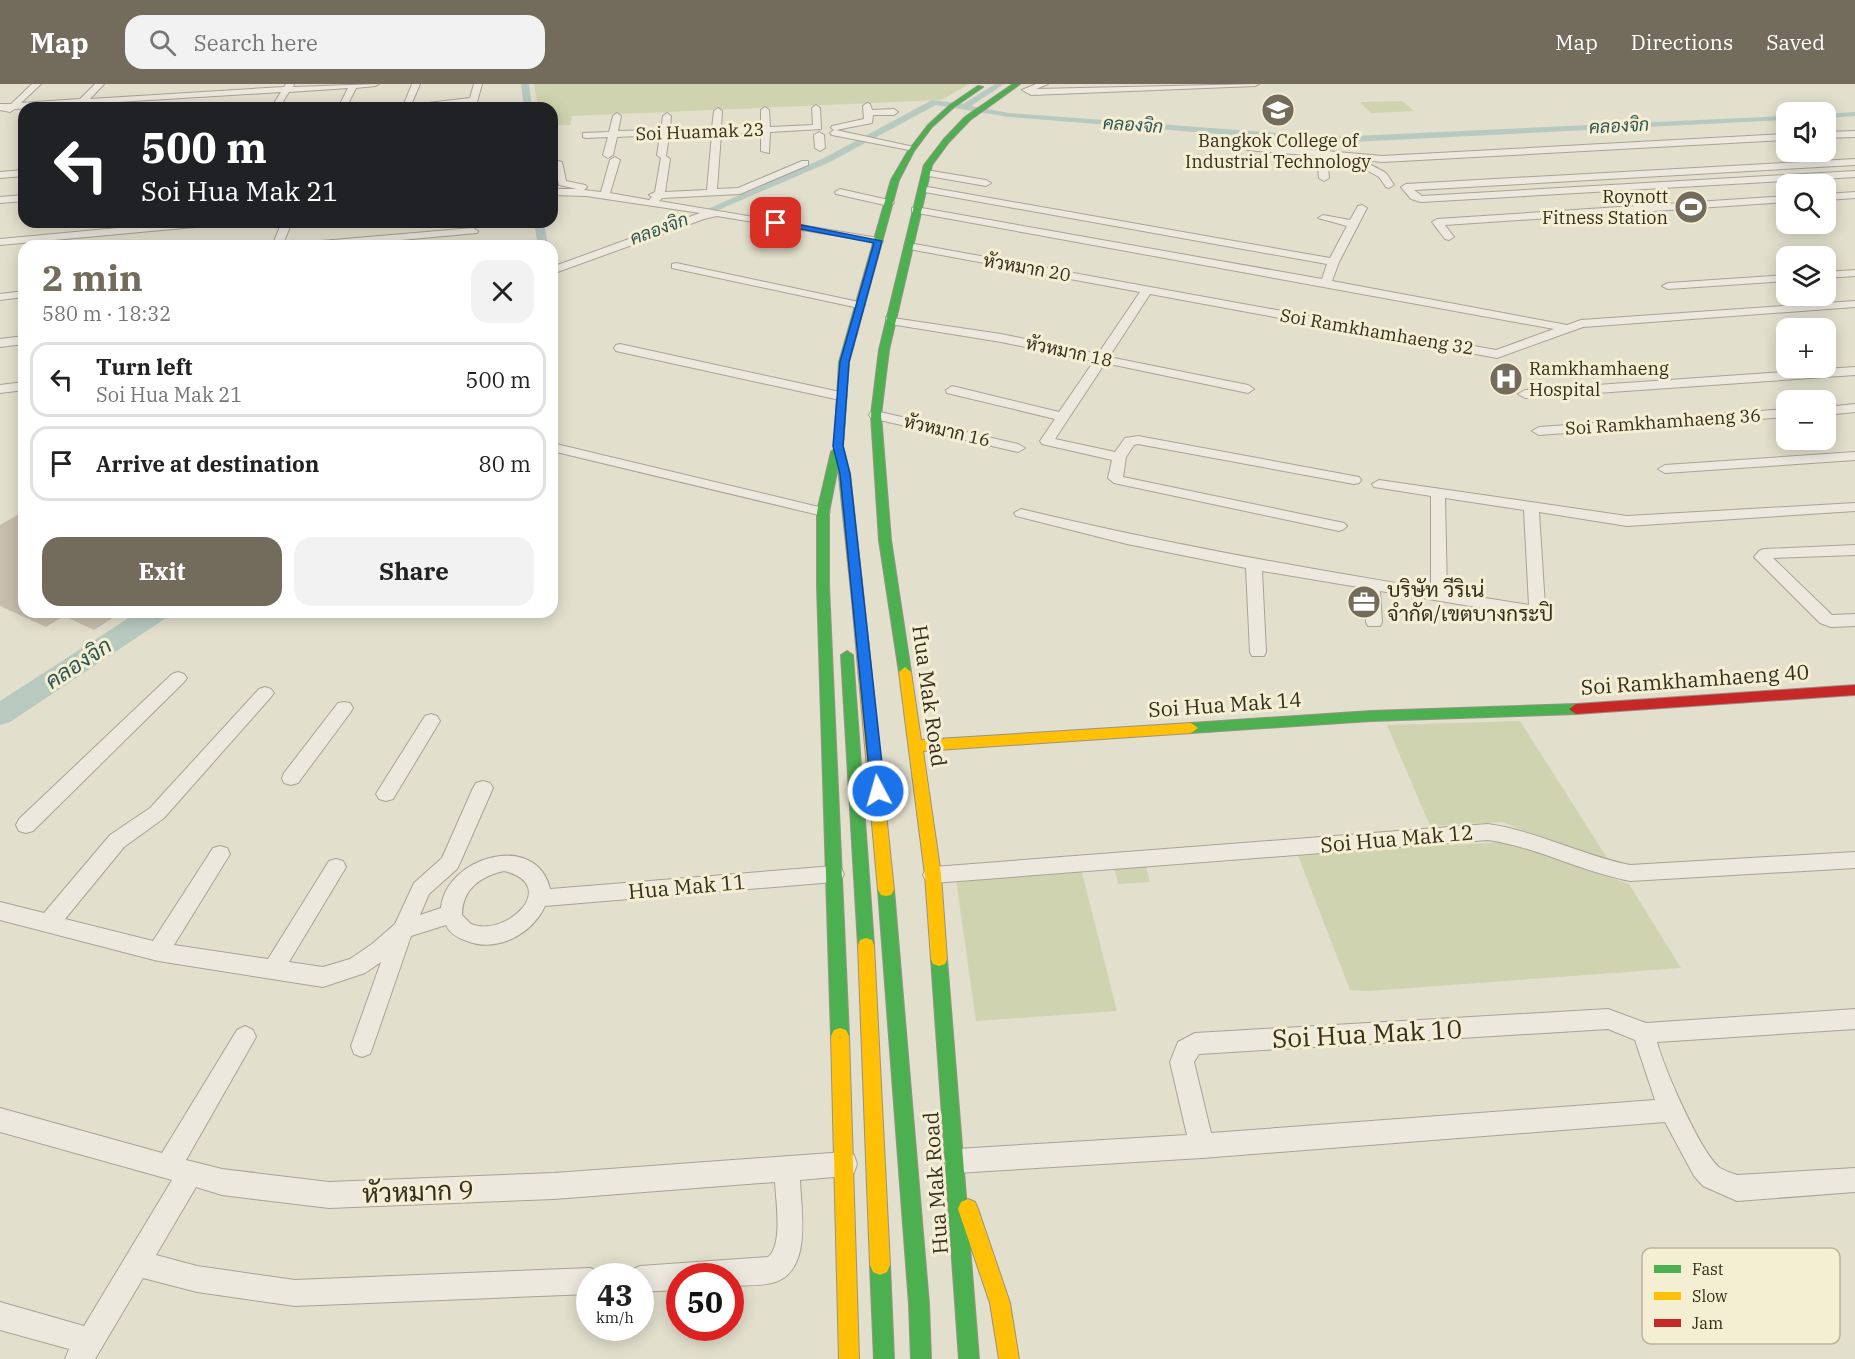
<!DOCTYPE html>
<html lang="en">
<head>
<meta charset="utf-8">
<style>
	:root { --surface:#fff; --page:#f2f2f2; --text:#222; --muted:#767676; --line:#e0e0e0; --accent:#736b5b }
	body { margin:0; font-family:"IBM Plex Serif",Sarabun,serif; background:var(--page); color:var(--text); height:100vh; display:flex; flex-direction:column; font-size:22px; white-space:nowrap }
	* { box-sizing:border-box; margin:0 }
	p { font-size:20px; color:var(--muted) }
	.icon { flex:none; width:33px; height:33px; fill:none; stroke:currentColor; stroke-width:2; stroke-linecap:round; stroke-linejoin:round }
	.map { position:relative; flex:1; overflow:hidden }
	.sheet { position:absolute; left:18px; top:156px; width:540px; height:378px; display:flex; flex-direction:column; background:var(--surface); border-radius:18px; box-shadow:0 3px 15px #0003 }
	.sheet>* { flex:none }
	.hud { position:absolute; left:18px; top:18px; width:540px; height:126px; border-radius:18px; box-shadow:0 3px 15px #0003; background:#202124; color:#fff; overflow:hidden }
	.buttons { position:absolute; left:1776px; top:18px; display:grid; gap:12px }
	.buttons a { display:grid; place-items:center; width:60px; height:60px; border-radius:12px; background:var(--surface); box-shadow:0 3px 15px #0003; font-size:30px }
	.speed { position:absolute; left:576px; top:1179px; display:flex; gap:12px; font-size:30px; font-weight:700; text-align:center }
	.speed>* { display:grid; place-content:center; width:78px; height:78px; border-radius:50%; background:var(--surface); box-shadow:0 3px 15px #0003; line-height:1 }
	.speed small { font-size:15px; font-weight:400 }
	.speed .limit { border:9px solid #d22; background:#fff; color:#111 }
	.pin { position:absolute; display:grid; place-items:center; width:51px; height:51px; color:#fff; margin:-26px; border-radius:12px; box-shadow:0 3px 9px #0006 }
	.me { position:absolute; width:66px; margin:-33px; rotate:354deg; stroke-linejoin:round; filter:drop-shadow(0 0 4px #0008) }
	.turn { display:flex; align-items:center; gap:21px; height:126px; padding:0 24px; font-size:27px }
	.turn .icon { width:78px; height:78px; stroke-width:2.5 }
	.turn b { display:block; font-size:42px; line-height:51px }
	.round { display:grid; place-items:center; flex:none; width:63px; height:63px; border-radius:18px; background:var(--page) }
	.summary { display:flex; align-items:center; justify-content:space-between; height:102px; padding:0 24px }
	h1 { font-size:36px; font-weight:700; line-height:45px; color:var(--accent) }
	.action { display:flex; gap:12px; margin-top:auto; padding:12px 24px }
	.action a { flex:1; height:69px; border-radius:18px; background:var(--accent); color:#fff; font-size:24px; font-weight:700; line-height:69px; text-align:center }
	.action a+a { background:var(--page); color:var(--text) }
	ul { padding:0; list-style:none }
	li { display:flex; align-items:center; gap:18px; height:75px; margin:0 12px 9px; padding:0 12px; border:3px solid var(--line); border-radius:18px }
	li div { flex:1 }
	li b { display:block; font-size:22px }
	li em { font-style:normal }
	header { display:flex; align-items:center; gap:36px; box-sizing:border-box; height:84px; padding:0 30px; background:var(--accent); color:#fff }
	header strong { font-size:28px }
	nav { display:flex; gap:33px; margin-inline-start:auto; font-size:21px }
	.search { width:420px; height:54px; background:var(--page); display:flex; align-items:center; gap:15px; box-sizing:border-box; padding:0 21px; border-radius:18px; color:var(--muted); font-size:22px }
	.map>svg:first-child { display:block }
	.green { fill:#cfd3af }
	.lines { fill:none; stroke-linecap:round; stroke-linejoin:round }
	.canal { fill:#b8c9c0; fill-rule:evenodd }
	.river { fill:#b8c9c0; fill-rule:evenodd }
	.building { fill:#c7beae }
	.street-casing { stroke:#a8a395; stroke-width:2 }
	.fast-casing { stroke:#989386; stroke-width:2 }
	.slow-casing { stroke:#989386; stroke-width:2 }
	.jam-casing { stroke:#989386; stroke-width:2 }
	.street { fill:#ece8de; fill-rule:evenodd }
	.fast { fill:#4caf50; fill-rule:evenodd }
	.slow { fill:#ffc107; fill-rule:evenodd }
	.jam { fill:#c62828; fill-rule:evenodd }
	.route { fill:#1a73e8; stroke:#114b97; stroke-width:1.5 }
	.labels { text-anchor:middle; stroke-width:6; stroke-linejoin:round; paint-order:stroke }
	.far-water-label { font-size:18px; font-style:italic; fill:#2e5456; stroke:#f4eed2 }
	.far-street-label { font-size:18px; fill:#372d1e; stroke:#f4eed2 }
	.far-poi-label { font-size:18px; fill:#372d1e; stroke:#f4eed2 }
	.poi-label { font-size:21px; fill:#372d1e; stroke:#f4eed2; text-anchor:start }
	.street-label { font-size:21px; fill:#372d1e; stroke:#f4eed2 }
	.water-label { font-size:22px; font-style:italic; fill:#2e5456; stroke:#f4eed2 }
	.near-street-label { font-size:26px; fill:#372d1e; stroke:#f4eed2 }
	.key { fill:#f4eed2; stroke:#bbb49c; stroke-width:1.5 }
	.key-label { font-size:16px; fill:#372d1e }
</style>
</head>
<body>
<header>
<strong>Map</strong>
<div class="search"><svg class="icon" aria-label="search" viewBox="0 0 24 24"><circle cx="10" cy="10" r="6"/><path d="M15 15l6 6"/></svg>Search here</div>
<nav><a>Map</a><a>Directions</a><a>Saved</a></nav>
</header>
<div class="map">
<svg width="1855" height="1275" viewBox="0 0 1855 1275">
	<rect width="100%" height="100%" fill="#e3dfcd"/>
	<path class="green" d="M534,0H969L941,16L572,32L570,41H552V24H538Z
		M1402,17L1414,27L1371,29L1360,18Z
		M1520,637L1611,780L1502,738L1430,742L1387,641Z
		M1508,758L1629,800L1681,884L1369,907L1350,906L1297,769Z
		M1145,779L1150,798L1118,800L1114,782Z
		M1081,785L1117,927L976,937L956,796Z"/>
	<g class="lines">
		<path class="canal" d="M521,0H529L532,24H524Z
			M995,0H1004L971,22L1009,29L1332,53L1786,32V36L1332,59L1009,33L936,21L830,78L695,136L687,134L824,74L932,16L963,20Z
			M1855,28V32L1826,34V30Z
			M534,138H544L548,162H538Z"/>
		<path class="river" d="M138,528H170L166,534L10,638L0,641V617Z"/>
	</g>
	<path class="building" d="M24,427V528H122L94,546L64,532L46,543L0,522V441Z"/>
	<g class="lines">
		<defs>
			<path id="street" d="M32,0H41L21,19L80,15L95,0H104L90,15L284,3L286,0H294L293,3L379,0L375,2L356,4L346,24H338L348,4L289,8L279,24H271L281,8L85,20L82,24H74L75,21L15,25L10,28L0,26V20H11Z
				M412,0H420L411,21L470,14L474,0H482L477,18L431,24H407L404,20Z
				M1036,0H1048L1036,5L1259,0L1255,2L1031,11L1022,6Z
				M867,19L870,20L872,26L894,25L898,28L894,31H873L872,39L836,46L914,63V67L832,51L830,49L834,46L831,44L832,42L864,35L863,22Z
				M816,21L820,24L821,45L770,48L769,69L761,67V48L721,50L717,105L738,104L802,77H808V81L740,110L662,114L659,117L878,154L883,157L882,159L717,132L704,135L552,190V183L700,129L586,112L552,111V105H577L559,101L554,76L562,78L566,97L585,101L587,103L584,106L601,108L610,76L615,73L620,76L610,109L649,116L652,113L649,111L655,108L661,74L657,71L660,51L617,53L613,71L608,74L603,71L608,53L586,54L583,53V49L609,48L613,32L617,29L621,32L618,47L661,46L663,32L667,29L671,32L670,46L712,44L714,27L718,24L722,27L721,44L761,43V26L765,23L769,26L770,43L813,41L812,24ZM712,50L707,106L665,108L670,75L666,72L669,51Z
				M1855,47V53L1826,54V48Z
				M819,48L824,51L825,64L820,67L815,64L814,51Z
				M1786,50V56L1382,78L1362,76L1386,89L1394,101L1389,104L1386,103L1379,93L1354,79L1353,75L1327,73L1329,94L1324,97L1319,94L1317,72L1247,66L1242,63L1247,60L1382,72Z
				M1855,75V81L1414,106L1422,112L1855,87V93L1421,118L1411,115L1401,103L1406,100Z
				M24,86V92L0,94V88Z
				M926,86L986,96L991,99L986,102L923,91V87Z
				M922,102L1330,174L1347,142L1318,134L1323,131L1350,136L1358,122L1362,121L1367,124L1339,178L1332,197L1567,241L1581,236L1855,217V223L1583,243L1497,274L1150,210L1109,273L1248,301L1254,305L1248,309L1105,279L1055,355L1115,368L1125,354L1138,352L1359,393L1361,396L1359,399L1354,400L1138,360L1134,361L1126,373L1123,393L1344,439L1347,442L1344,445L1339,447L1114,399L1108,394L1112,376L1042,360L1040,357L1055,335L947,309L946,306L952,302L1059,328L1094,277L1001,258L890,240L886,239V233L1001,250L1098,270L1140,208L909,165L904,162L909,159L1496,266L1554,245L912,128V124L916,123L1322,195L1327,180L919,107V103Z
				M840,105L893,117L894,119L889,122L836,110L835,108Z
				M1855,108V114L1826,116V110Z
				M24,111V117L0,119V113Z
				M1786,112V118L1445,141L1454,153L1449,156L1445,155L1432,138L1437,135Z
				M182,138H221L216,141L0,161V155Z
				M282,138H292L282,162H272Z
				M473,144L478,147L477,149L335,162H293L298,159Z
				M676,179L859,218L865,221L859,224L672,184V180Z
				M1855,186V192L1826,194V188Z
				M1786,191V197L1668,205L1662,202L1668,199Z
				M24,207V213L0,216V210Z
				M24,252V260L0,263V255Z
				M620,260L840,308L847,312L840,316L616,267L614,264L616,261Z
				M1855,283V291L1525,314L1518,310L1525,306Z
				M24,298V306L0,309V301Z
				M1855,320V328L1826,331V323Z
				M1786,325V333L1539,351L1532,347L1539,343Z
				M876,327L1018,360L1025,364L1018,368L871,334L869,331L871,328Z
				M552,359L823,424L830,428L823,432L552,367Z
				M1855,368V376L1665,389L1658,385L1665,381Z
				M1379,396L1627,432L1855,419V427L1627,442L1539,428L1545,523L1537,531L1531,532L1380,507L1382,538L1380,542H1368L1366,538L1364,504L1262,487L1266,568L1264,572H1252L1250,568L1246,484L1127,460L1016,432L1014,429L1021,425C1157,458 1293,482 1431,505V412L1374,403L1372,400ZM1445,414L1524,426L1529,521L1447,508Z
				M1855,461V471L1773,474L1832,531L1855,530V542L1831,543L1820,539L1754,473L1759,467L1764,465Z
				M178,588L184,590L187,594L184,598L33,747L26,749L19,747L16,741L19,735L172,590Z
				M265,603L271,605L274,609L271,613L164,734L124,763L65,835L153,857L213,764L220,762L227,764L230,770L174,861L268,875L329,777L336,775L343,777L346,783L289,878L323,883L350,875L372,860L395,840L414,799L442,774L473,704L476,699L483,697L490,699L493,704L460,779L457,785L429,810L420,831L441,824C446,772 537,747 550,805L834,782L841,784L844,790L841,796L834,798L545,822C532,850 497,869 467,857C458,854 450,850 446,841L411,852L373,962L370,970L362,973L354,970L351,962L381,878L365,889L323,903L158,877L0,836V818L44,829L110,751L150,724L259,605ZM504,787C561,801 507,854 471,840L462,831C462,805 481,792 504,787Z
				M344,618L350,619L353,624L350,629L298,699L291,701L284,699L282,694L284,689L338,619Z
				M431,630L437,632L440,637L393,715L386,717L379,715L376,710L379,705L425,632Z
				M1488,740C1537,747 1581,771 1630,781L1855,768V784L1630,797C1581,788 1537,763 1488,756L933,799L926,797L923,791L926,785L933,783Z
				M1608,925L1646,939L1855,925V945L1657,958C1664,984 1700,1068 1720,1084C1725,1087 1732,1089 1737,1091L1855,1084V1108L1737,1117L1703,1102L1694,1092L1665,1038L1202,1074L956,1089L947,1086L944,1077L947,1068L956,1065L1187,1051L1170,978L1178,958L1195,949ZM1608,945L1635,956L1655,1016L1211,1049L1194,978L1199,970Z
				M245,942L253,946L256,953L186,1076L222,1085L329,1098L554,1089L845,1068L854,1071L857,1080L854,1089L845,1092L800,1096C801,1127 813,1189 772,1199C760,1202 744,1201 730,1202V1192H680V1206L640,1208V1192H628L631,1186L640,1182L768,1173C783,1162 776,1117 775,1098L554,1115L329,1124L222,1111L196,1103L156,1171L197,1182L295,1196L590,1184L599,1188L601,1192H590V1210L295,1222L197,1208L143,1194L95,1275H65L69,1265L0,1246V1218L84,1242L172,1096L0,1048V1024L162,1069L237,946Z"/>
			<path id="fast" d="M1013,0H1020L970,36L949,58L932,81L889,266L881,331L891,456L911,588L905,593L899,588L879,456L871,331L879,266L924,81L944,55L965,33Z
				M978,2L983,3L954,23L932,43L914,67L899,96L849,278L843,362L850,390L864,517L858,521L852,517L838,383L829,428V502L849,952L846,958L840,960L834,958L831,952L817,502V428L831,368L834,365L839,278L891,96L908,67L928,41L950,21Z
				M847,567L853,571L874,861L872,866L866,868L860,866L858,861L841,571Z
				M1576,620L1583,625L1576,630L1371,637L1191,649L1184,644L1191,639L1371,627Z
				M886,800L891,801L894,806L929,1220L931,1275H911L909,1220L878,806L881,801Z
				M939,868L945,870L947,875L979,1275H959L931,875L933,870Z
				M880,1171L887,1174L890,1181L894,1275H874L870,1181L873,1174Z"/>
			<path id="slow" d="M858,513L864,517L894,806L891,811L886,812L881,811L878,806L852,517Z
				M905,583L911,588L921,656L1191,639L1198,644L1191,649L923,667L941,791L947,875L945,880L939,882L933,880L931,875L925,791L899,588Z
				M866,854L872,856L874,861L890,1181L887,1188L880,1191L873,1188L870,1181L858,861L860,856Z
				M840,944L846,946L849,952L859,1275H839L831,952L834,946Z
				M968,1115L975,1118L978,1125L1010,1219L1019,1275H999L990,1219L958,1125L961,1118Z"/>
			<path id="jam" d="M1855,601V611L1576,630L1569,625L1576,620Z"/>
		</defs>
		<use href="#street" class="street-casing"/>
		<use href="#fast" class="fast-casing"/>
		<use href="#slow" class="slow-casing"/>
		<use href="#jam" class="jam-casing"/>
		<use href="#street" class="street"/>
		<use href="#fast" class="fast"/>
		<use href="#slow" class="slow"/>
		<use href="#jam" class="jam"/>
	</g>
	<path class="route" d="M776,136L882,157L849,278L843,362L850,390L885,707L883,711H873L871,707L840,390L833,362L840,278L874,159L774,140V137Z"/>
	<defs>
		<symbol id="university-disc" viewBox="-11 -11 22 22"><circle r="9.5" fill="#736b5b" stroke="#f4eed2"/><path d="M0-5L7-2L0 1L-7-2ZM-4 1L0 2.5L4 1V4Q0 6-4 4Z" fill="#fff"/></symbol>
		<symbol id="stadium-disc" viewBox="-11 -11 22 22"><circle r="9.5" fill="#736b5b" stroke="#f4eed2"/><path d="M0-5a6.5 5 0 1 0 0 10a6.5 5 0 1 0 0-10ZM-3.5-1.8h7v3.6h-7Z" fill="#fff"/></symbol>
		<symbol id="hospital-disc" viewBox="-11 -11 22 22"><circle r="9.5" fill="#736b5b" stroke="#f4eed2"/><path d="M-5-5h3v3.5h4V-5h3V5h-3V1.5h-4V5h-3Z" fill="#fff"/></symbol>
		<symbol id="office-disc" viewBox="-11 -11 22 22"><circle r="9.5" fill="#736b5b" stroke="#f4eed2"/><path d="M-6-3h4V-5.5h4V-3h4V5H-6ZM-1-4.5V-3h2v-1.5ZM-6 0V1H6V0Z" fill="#fff"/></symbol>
	</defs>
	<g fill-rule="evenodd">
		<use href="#university-disc" x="1259" y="7" width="38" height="38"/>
		<use href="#stadium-disc" x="1672" y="104" width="38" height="38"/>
		<use href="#hospital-disc" x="1487" y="276" width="38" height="38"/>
		<use href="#office-disc" x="1345" y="499" width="38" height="38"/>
	</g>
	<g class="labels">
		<g class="far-water-label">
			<text transform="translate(1133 41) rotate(4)" y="6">คลองจิก</text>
			<text transform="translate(1619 42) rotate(-3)" y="6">คลองจิก</text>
			<text transform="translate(659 145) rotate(-20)" y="6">คลองจิก</text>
		</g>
		<g class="far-street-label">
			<text transform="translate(700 48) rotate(-2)" y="6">Soi Huamak 23</text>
			<text transform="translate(1027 184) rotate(10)" y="6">หัวหมาก 20</text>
			<text transform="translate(1377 248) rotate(10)" y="6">Soi Ramkhamhaeng 32</text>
			<text transform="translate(1069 268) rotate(12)" y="6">หัวหมาก 18</text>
			<text transform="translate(1663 338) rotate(-4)" y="6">Soi Ramkhamhaeng 36</text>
			<text transform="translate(947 347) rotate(13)" y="6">หัวหมาก 16</text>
		</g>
		<g class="far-poi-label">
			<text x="1278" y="63">Bangkok College of<tspan x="1278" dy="21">Industrial Technology</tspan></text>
			<text x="1668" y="119" text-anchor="end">Roynott<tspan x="1668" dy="21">Fitness Station</tspan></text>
			<text x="1529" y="291" text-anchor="start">Ramkhamhaeng<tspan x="1529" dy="21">Hospital</tspan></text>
		</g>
		<g class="poi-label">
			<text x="1387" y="513">บริษัท วีริเน่<tspan x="1387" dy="24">จำกัด/เขตบางกระปิ</tspan></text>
		</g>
		<g class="street-label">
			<text transform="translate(1695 596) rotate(-4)" y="7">Soi Ramkhamhaeng 40</text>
			<text transform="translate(929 612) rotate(82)" y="7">Hua Mak Road</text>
			<text transform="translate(1225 621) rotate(-4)" y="7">Soi Hua Mak 14</text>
			<text transform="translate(1397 755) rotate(-5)" y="7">Soi Hua Mak 12</text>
			<text transform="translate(687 803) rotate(-5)" y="7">Hua Mak 11</text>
			<text transform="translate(936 1099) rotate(-94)" y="7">Hua Mak Road</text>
		</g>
		<g class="water-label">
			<text transform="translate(78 579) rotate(-33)" y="8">คลองจิก</text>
		</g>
		<g class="near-street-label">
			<text transform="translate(1367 950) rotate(-3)" y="9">Soi Hua Mak 10</text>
			<text transform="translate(418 1108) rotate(-2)" y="9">หัวหมาก 9</text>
		</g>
	</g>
	<rect x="1642" y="1164" width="198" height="96" rx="9" class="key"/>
	<rect x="1654" y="1181" width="27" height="8" fill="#4caf50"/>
	<rect x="1654" y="1208" width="27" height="8" fill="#ffc107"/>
	<rect x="1654" y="1235" width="27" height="8" fill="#c62828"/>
	<g class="key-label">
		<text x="1692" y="1191">Fast</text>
		<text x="1692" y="1218">Slow</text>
		<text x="1692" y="1245">Jam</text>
	</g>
</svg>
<div class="buttons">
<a><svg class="icon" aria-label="sound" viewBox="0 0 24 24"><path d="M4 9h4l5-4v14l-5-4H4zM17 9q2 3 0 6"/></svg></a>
<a><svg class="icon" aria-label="search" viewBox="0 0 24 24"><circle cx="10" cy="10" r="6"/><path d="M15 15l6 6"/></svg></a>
<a><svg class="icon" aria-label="layers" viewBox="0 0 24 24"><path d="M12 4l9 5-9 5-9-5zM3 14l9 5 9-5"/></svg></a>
<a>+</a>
<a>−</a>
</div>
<div class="speed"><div>43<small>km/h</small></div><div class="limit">50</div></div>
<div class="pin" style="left:776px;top:139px;background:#d93025"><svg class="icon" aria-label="arrive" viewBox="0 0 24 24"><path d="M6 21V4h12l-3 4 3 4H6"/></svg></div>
<svg class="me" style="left:878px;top:707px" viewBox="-20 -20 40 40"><circle r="17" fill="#1a73e8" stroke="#fff" stroke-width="3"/><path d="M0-11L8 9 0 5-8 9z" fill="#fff"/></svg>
<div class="hud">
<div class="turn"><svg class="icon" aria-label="left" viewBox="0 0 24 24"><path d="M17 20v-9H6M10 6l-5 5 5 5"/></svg><div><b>500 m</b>Soi Hua Mak 21</div></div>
</div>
<section class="sheet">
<div class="summary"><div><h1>2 min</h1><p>580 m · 18:32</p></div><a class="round"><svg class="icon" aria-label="close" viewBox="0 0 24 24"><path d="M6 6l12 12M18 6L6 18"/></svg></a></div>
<ul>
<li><svg class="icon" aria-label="left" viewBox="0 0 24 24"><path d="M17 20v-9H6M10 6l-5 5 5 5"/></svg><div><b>Turn left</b><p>Soi Hua Mak 21</p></div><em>500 m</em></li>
<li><svg class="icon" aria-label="arrive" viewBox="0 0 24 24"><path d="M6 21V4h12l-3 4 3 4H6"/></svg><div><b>Arrive at destination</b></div><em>80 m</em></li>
</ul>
<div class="action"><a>Exit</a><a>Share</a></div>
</section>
</div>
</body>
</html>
